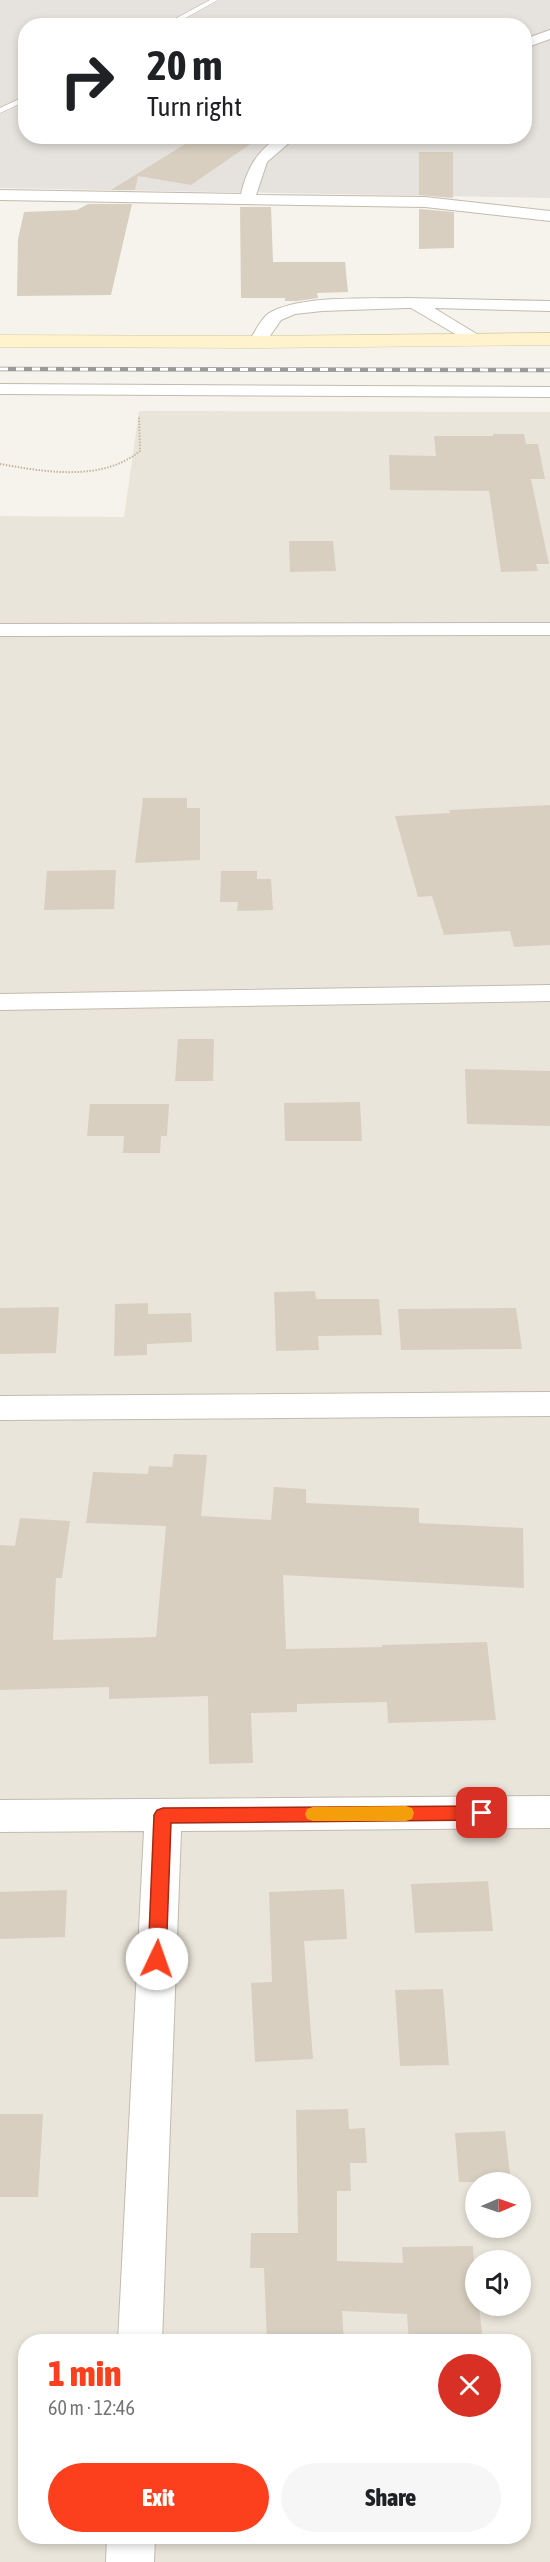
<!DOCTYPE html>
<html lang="en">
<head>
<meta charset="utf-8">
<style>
	:root { --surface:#fff; --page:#f6f6f6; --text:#202124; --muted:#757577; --accent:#fc3f1d }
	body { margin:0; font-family:"Asap Condensed",sans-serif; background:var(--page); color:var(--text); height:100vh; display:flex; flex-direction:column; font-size:22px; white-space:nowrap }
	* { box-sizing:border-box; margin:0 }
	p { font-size:20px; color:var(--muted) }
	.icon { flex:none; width:33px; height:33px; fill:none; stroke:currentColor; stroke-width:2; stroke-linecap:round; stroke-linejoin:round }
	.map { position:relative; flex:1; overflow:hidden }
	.drawer { position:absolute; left:18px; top:2334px; width:513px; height:210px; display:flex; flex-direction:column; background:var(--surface); border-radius:24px; box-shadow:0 3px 9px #0003 }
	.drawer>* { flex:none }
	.guide { position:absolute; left:18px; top:18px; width:514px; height:126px; border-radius:24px; box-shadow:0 3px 9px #0003; background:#fff; color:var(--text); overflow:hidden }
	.needle { width:39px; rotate:88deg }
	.fabs { position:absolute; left:465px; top:2172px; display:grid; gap:12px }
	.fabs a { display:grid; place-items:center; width:66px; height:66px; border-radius:50%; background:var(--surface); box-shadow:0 3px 9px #0003; font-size:30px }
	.pin { position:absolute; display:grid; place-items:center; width:51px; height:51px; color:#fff; margin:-26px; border-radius:12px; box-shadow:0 3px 9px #0006 }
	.me { position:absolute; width:66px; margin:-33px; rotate:3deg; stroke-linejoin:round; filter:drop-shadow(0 0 4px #0008) }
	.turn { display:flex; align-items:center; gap:21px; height:126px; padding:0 30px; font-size:27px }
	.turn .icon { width:78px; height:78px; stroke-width:2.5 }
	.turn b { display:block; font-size:42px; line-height:51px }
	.round { display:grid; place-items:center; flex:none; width:63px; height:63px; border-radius:32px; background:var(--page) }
	.summary { display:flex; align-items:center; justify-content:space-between; height:102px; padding:0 30px }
	h1 { font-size:36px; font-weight:800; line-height:45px; color:var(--accent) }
	.action { display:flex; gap:12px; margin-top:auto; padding:12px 30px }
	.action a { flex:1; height:69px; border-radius:36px; background:var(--accent); color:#fff; font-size:24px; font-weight:800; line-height:69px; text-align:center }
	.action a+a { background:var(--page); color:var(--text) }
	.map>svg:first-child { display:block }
	.residential { fill:#eae5da; fill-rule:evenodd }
	.industrial { fill:#e6e2dd; fill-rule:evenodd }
	.building { fill:#d8cfc1 }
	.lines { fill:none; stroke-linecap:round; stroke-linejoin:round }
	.lane-casing { stroke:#c2bbae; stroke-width:1 }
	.street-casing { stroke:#c2bbae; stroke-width:2 }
	.secondary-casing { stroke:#d6c79b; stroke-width:1 }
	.path { stroke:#c4b79f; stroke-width:2; stroke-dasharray:1.5 1.5; stroke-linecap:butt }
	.lane { fill:#fff; fill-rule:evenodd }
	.street { fill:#fff; fill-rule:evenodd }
	.secondary { fill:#fff3cd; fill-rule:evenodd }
	.rail-casing { stroke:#9a9a9a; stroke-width:4.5 }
	.rail { stroke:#fff; stroke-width:3; stroke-dasharray:8; stroke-linecap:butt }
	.route { fill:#fc3f1d; stroke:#a42913; stroke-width:1.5 }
	.slow { fill:#f59e0b }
</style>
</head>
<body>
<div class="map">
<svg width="550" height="2562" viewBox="0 0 550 2562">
	<rect width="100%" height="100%" fill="#f6f3ec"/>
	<path class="residential" d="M139,411L550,412V2562H0V516L124,517ZM476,2182H520V2228H476ZM476,2260H520V2306H476ZM26,2342H524V2536H26Z"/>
	<path class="industrial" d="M0,0H550V198L0,188ZM26,26H525V136H26Z"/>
	<path class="building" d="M198,136H262L191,185L138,176L135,190H111Z
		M419,152H453V198L419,195Z
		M88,204H132L111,295L17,296L18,239L24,212L77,210Z
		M240,207H271L273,262H345L348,292L317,293L318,298L297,301H285V298H241Z
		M419,209L454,212V248L419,249Z
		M493,434H524L526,444H538L545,479H531L549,564H536L538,571L501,572L489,491L390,490L389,455L436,456L434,436H493Z
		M289,541H333L336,571L290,572Z
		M143,798H187V808H200V860L135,863Z
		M550,805V945L514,947L510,931L444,935L432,896L418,897L395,816L450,813L449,810Z
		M116,870L114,909L44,910L47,871Z
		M221,871H257V879H271L273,910L237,911L238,902H220Z
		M178,1039H214L213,1081H175Z
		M465,1069L550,1071V1126L467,1124Z
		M360,1102L362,1141H285L284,1103Z
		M90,1104H169L167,1136H161L160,1153H123L124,1136H87Z
		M315,1291L316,1299H379L382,1335L318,1336L319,1350L276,1351L274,1292Z
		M148,1303V1314L191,1313L192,1342L147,1344V1355L114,1356L115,1304Z
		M59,1307L56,1353L0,1354V1308Z
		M516,1308L522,1349L401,1350L398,1309Z
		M174,1454L207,1455L201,1516L271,1520L274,1487L306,1489V1503L419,1508V1523L523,1528L524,1588L283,1575L286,1649L382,1647V1645L487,1642L496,1720L388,1723L387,1702L297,1704V1712L251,1713L253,1763L209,1764L208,1696L109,1699V1687L0,1690V1545L15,1546L20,1518L70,1521L62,1578H56L53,1640L156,1637L166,1526L86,1523L93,1472L148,1474L149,1466L172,1467Z
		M488,1881L493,1931L415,1933L411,1884Z
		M344,1889L347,1939L304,1941L313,2059L255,2062L251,1983L272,1982L269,1892Z
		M67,1890L65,1937L0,1939V1892Z
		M443,1989L449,2065L400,2066L395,1990Z
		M348,2109L349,2129L365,2128L367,2163H350L351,2191H337V2261L403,2263L402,2247L473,2246L476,2306H479L483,2342H409L407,2314L342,2311L344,2342H267L264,2268H250L251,2233H298L296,2110Z
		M0,2114H43L38,2197H0Z
		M505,2131L511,2182H459L455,2133Z"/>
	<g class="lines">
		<defs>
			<path id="lane" d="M210,0H218L171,26H162Z
				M26,96V101L0,113V108Z"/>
			<path id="street" d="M550,30V39L525,48V39Z
				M280,136H297L267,162L256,195L425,197L550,211V221L425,207L0,200V190L241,194C247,168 257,151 280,136Z
				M406,298L550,301V311L434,308L480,336L483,340L480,344L474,345L411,308H406L322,311L295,314L281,320L263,346H251L248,342C255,333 261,317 271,312C302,295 369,299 406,298Z
				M0,384L550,387V397L0,394Z
				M550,623V635L0,636V624Z
				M550,985V1001L0,1010V994Z
				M550,1392V1416L0,1420V1396Z
				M550,1796V1828L181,1831L162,2342H118L144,1831L0,1832V1800Z
				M107,2536H155L154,2562H106Z"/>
			<path id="secondary" d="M550,333V345L257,348L0,347V335L257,336Z"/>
		</defs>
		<use href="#lane" class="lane-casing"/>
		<use href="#street" class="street-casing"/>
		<use href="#secondary" class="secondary-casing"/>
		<path class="path" d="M0,464C45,472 102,482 140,451L139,416"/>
		<use href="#lane" class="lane"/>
		<use href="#street" class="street"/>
		<use href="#secondary" class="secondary"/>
		<defs>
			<path id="rail" d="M0,369L550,370"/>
		</defs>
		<use href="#rail" class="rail-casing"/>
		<use href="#rail" class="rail"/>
	</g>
	<path class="route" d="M482,1806L488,1808L490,1813L488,1818L482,1820L171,1823L166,1959L163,1964L157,1967L150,1964L148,1959L154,1815L157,1810L163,1808Z"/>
	<path class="slow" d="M406,1806L412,1808L414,1813L412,1819L406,1821H313L307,1819L305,1814L307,1809L313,1807Z"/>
</svg>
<div class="fabs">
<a><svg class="needle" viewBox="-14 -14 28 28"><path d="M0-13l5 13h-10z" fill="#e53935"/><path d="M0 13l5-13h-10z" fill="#757577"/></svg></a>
<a><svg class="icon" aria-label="sound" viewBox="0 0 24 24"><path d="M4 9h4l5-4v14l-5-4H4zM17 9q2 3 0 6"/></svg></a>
</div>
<div class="pin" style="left:482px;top:1813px;background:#d93025"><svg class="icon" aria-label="arrive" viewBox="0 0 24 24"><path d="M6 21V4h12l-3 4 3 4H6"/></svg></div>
<svg class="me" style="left:157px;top:1959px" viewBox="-20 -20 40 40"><circle r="19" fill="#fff"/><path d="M0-13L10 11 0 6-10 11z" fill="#fc3f1d"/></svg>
<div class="guide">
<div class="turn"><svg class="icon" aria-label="right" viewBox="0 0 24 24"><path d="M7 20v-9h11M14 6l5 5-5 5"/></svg><div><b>20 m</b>Turn right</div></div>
</div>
<section class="drawer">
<div class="summary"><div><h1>1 min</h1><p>60 m · 12:46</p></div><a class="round" style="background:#d93025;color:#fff"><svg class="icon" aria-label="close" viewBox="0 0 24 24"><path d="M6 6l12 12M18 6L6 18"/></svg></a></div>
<div class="action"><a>Exit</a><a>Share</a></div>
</section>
</div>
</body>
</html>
